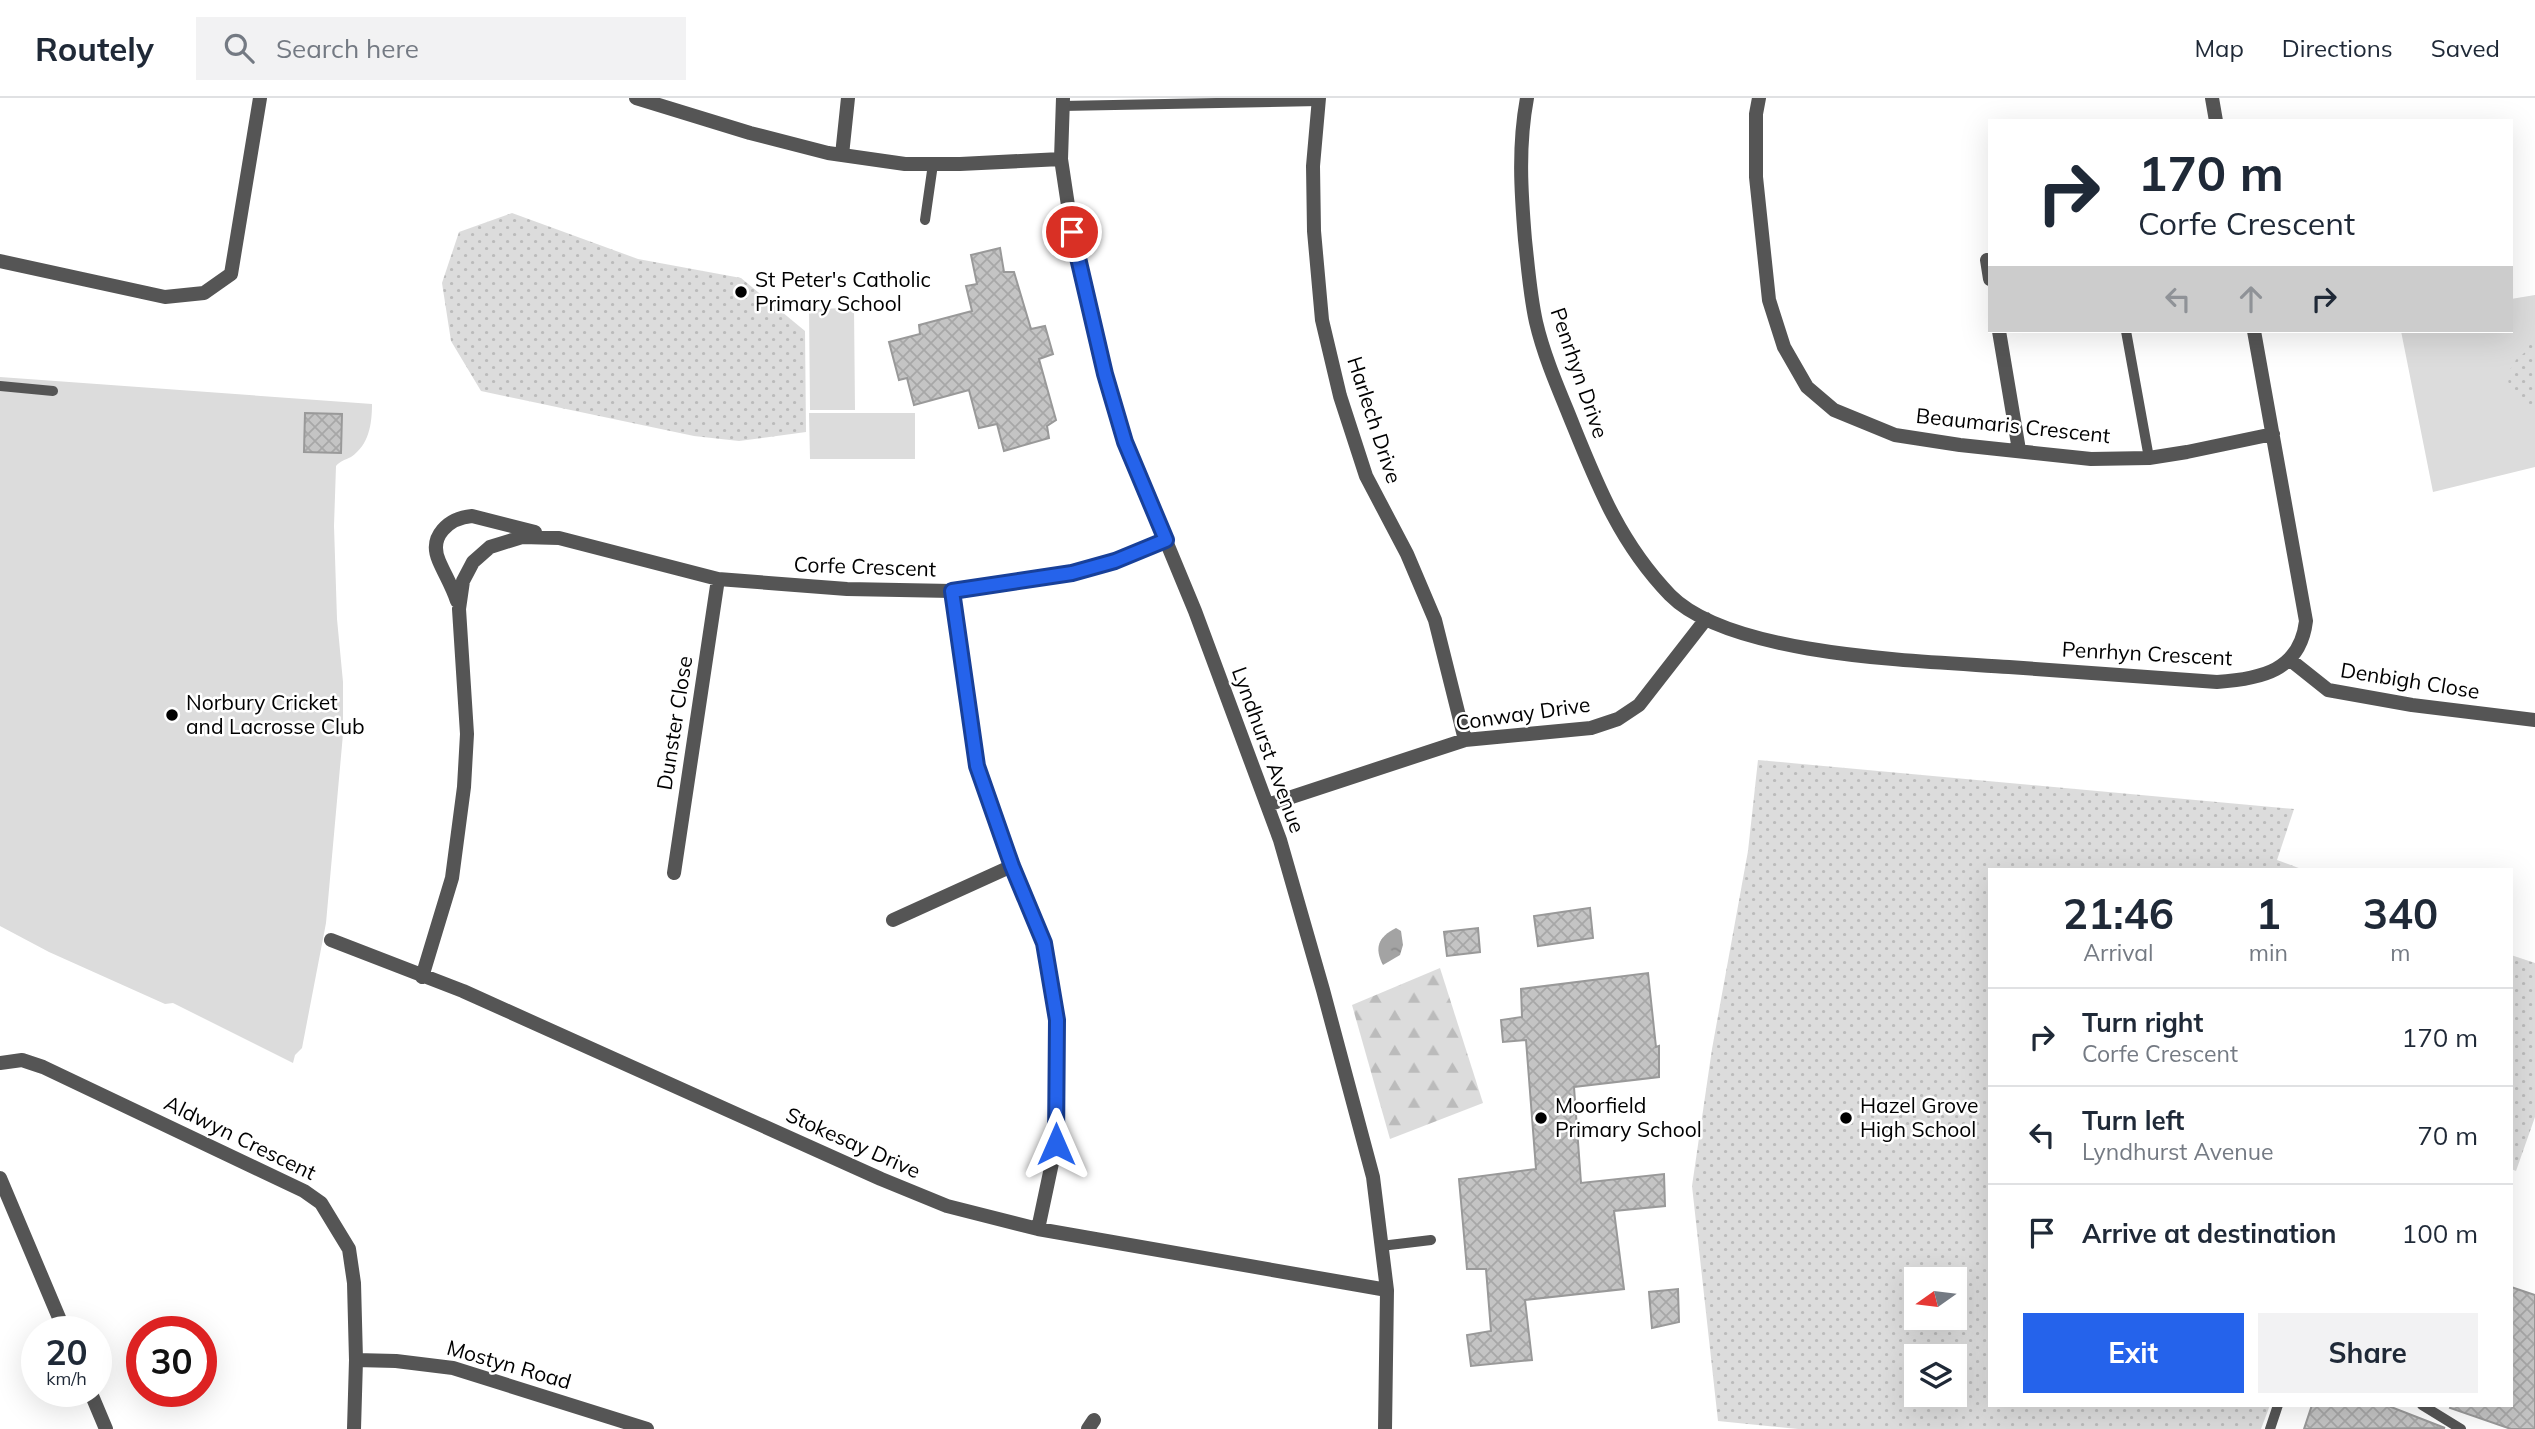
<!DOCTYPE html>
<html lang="en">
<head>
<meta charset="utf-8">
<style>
	:root { --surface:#fff; --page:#f2f2f3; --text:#1f2937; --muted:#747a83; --line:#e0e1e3; --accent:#2563eb }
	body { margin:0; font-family:Mulish,sans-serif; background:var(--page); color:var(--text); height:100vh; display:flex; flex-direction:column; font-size:26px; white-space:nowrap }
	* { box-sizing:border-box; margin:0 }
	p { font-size:23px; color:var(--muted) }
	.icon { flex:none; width:38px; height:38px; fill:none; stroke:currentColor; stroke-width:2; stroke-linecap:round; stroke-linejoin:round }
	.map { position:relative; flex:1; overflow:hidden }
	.drawer { position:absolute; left:1988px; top:770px; width:525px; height:539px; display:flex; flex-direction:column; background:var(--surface); border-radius:0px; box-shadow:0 7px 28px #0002 }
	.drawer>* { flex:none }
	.hud { position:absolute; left:1988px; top:21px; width:525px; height:214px; border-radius:0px; box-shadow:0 7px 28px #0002; background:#fff; color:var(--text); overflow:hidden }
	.needle { width:46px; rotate:256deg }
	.fabs { position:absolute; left:1904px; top:1169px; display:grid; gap:14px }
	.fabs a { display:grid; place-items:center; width:63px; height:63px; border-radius:0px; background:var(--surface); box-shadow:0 7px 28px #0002; font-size:35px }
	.speed { position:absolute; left:21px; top:1218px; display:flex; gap:14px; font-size:35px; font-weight:700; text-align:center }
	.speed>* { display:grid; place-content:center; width:91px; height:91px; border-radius:50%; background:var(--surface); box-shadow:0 7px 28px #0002; line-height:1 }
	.speed small { font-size:18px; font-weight:400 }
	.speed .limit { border:10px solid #d22; background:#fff; color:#111 }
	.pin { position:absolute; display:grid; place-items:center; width:60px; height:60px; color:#fff; margin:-30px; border:4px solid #fff; border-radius:50%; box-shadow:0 2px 7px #0007 }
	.me { position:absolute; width:77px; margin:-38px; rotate:0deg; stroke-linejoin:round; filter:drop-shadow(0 0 5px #0008) }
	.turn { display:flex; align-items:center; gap:24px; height:147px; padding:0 35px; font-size:32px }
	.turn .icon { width:91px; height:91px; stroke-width:2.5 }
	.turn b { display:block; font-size:49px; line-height:60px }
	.lanes { display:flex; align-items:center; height:66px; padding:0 35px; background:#0003; justify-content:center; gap:35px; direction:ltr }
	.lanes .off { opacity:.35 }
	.eta { display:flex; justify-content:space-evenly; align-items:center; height:119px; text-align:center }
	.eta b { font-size:42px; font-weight:700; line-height:49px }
	.action { display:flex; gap:14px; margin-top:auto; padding:14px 35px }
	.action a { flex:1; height:80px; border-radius:0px; background:var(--accent); color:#fff; font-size:28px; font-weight:700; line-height:80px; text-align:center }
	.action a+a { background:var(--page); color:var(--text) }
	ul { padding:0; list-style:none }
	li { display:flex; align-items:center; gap:21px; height:98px; padding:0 35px; border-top:2px solid var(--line) }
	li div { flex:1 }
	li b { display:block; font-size:26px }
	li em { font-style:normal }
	header { display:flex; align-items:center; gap:42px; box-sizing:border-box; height:98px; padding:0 35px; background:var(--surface); border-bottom:2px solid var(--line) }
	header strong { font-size:33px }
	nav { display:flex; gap:38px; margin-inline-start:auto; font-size:24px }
	.search { width:490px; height:63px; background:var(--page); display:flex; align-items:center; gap:18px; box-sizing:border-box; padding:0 24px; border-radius:0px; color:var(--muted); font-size:26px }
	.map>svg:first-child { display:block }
	.grass { fill:#dcdcdc }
	.forest { fill:url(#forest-firs) }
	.park { fill:url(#park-dots); fill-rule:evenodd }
	.water { fill:url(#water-ripples) }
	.building { fill:url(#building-cross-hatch); stroke:#999; stroke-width:2 }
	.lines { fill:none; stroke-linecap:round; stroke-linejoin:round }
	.service { stroke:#555; stroke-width:10 }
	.minor { stroke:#555; stroke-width:14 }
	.route-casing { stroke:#184099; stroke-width:18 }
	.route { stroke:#2563eb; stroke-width:12 }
	.poi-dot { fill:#000; stroke:#fff; stroke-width:2.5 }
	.labels { text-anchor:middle; stroke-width:5; stroke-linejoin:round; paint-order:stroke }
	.poi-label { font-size:21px; fill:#000; stroke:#fff; text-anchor:start }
	.street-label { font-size:21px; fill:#000; stroke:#fff }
</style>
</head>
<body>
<header>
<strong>Routely</strong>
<div class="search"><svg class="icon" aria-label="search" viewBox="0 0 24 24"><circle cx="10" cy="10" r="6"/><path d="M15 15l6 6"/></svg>Search here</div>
<nav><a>Map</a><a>Directions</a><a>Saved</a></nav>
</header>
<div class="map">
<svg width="2535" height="1331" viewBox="0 0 2535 1331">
	<defs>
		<pattern id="forest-firs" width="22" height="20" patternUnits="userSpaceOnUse" patternTransform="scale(1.75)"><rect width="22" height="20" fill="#dcdcdc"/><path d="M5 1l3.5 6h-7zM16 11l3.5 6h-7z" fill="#bbb"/></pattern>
		<pattern id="park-dots" width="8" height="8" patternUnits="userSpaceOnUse" patternTransform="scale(1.75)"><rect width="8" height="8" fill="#dcdcdc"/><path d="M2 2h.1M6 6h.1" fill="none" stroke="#bbb" stroke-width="1.8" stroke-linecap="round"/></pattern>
		<pattern id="water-ripples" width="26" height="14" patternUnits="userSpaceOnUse" patternTransform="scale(1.75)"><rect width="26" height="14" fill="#a3a3a3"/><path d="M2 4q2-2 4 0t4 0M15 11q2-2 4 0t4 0" fill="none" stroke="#8b8b8b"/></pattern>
		<pattern id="building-cross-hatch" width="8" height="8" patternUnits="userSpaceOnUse" patternTransform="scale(1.75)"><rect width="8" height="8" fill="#c4c4c4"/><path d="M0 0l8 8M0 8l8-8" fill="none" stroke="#a7a7a7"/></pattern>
	</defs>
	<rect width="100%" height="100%" fill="#fff"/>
	<path class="grass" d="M2535,197V369L2433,394L2401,233H2511V201Z
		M854,210L855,312H810L809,211Z
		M0,279L372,306C372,326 369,347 351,359C345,362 340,363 336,368L334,428L337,521L343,584V636L326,825L302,950L295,957L293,965L173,905L165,906L49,854L0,828Z
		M809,315H915V361H810Z"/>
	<path class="forest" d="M1440,870L1483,1005L1390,1041L1352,907Z"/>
	<path class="park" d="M512,115L638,161L741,180L805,233L806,334L739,343L694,338L481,293L451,243L442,185L459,134Z
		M2528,237H2535V310C2514,301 2498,285 2516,262C2519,258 2524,256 2529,251Z
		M1758,662L2294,711L2277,762L2304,772H1990V1307H2270L2261,1331H1798L1718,1323L1692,1088L1712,951L1748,753ZM1916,1181H1955V1220H1916ZM1916,1258H1955V1297H1916Z
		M2511,857L2535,865V1019L2516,1073L2511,1071Z"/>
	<path class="water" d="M1396,830L1401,833L1403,847L1400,857L1383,867C1374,850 1378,839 1396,830Z"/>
	<path class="building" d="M1000,150L1004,174H1014L1031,231L1045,228L1053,256L1039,261L1056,322L1047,328L1049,340L1004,353L997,326L979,330L969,292L914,307L907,280L899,282L889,244L920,236L919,227L972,213L966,188L977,186L971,157Z
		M305,315L342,316L341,355L304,354Z
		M1590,810L1593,840L1538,848L1534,818Z
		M1478,830L1480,854L1447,858L1444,834Z
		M1648,875L1656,949L1659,948V979L1574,989L1581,1085L1664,1076L1665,1108L1614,1113L1624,1191L1525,1202L1532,1262L1471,1268L1467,1237L1491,1233L1486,1171H1467L1459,1081L1536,1071L1526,942L1503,944L1501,922L1522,919L1521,891Z
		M2511,1189L2535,1197V1331H2511L2450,1310L2451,1307H2511Z
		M1678,1191L1679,1224L1652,1230L1649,1194Z
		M2312,1307H2386L2445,1330L2304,1331Z"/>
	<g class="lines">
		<path class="service" d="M1062,8L1319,3
			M925,122L933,66
			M2126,233L2149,360
			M0,288L53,293
			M1381,1148L1431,1142
			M2422,1307L2461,1331
			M2270,1331L2278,1307"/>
		<path class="minor" d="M636,0L750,35L828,55L905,66H960L1061,61
			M1063,0L1061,61L1072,134L1105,276L1125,344L1195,513L1280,742L1323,892L1373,1079L1387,1192L1385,1331
			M1319,0L1313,68L1314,133L1322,222L1340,298L1366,378L1407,456L1435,522L1465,642
			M1527,0C1518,48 1521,94 1525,142C1528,169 1530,197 1536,224C1543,254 1555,283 1567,312C1595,381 1617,442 1670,497C1731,559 1924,563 2009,569C2079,574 2148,579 2217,584C2261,581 2300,573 2306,523L2254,233
			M1759,0L1756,16V79L1769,202L1784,249L1807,289L1834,312L1895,337L1960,347L2091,361L2149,360L2187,354L2273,336
			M2212,0L2216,23
			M842,57L848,0
			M1987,162L1990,181
			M0,163L165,199L204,195L231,176L260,0
			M1999,233L2019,352
			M952,493L977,668L1012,768L1044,845L1057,922L1056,1046L1038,1131
			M457,503C452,488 445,477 439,463C428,438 449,420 472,418L535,434
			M2289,561L2328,592L2412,607L2535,622
			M1267,707L1465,642L1591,630L1618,621L1639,607L1706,521
			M674,775L718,481
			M893,822L1012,768
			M331,842L463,893L881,1081L947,1108L1038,1131L1387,1192
			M422,879L452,780L464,689L467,636L459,511L463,483L473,464L490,449L522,439L559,440L718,481L847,491L952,493L1072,476L1115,462L1166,442
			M0,965L22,962L43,969L304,1093L321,1105L349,1151L354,1185L356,1262L354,1331
			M0,1080L65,1234
			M356,1262L396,1263L453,1270L647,1331
			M90,1293L106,1331
			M1088,1331L1094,1322"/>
	</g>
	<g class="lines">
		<defs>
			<path id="route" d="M1056,1046L1057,922L1044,845L1012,768L977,668L952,493L1072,475L1115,463L1166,442L1125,344L1105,276L1072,134"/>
		</defs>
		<use href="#route" class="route-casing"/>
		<use href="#route" class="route"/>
	</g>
	<g class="poi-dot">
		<circle cx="741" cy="194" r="7"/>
		<circle cx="172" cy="617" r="7"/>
		<circle cx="1541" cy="1020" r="7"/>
		<circle cx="1846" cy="1020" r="7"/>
	</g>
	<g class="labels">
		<g class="poi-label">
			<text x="755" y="189">St Peter's Catholic<tspan x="755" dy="24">Primary School</tspan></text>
			<text x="186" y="612">Norbury Cricket<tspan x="186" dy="24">and Lacrosse Club</tspan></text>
			<text x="1555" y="1015">Moorfield<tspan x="1555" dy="24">Primary School</tspan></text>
			<text x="1860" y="1015">Hazel Grove<tspan x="1860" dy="24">High School</tspan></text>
		</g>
		<g class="street-label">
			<text transform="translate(1579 275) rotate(71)" y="7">Penrhyn Drive</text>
			<text transform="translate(1374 322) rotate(72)" y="7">Harlech Drive</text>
			<text transform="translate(2013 328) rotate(6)" y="7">Beaumaris Crescent</text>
			<text transform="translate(865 469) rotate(2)" y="7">Corfe Crescent</text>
			<text transform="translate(2147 556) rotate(3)" y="7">Penrhyn Crescent</text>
			<text transform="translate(2410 583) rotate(9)" y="7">Denbigh Close</text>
			<text transform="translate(1523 616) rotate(-8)" y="7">Conway Drive</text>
			<text transform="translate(675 625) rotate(-81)" y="7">Dunster Close</text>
			<text transform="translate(1268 652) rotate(70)" y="7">Lyndhurst Avenue</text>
			<text transform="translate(240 1040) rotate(26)" y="7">Aldwyn Crescent</text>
			<text transform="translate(853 1045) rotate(24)" y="7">Stokesay Drive</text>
			<text transform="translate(509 1267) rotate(16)" y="7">Mostyn Road</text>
		</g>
	</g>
</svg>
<div class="fabs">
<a><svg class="needle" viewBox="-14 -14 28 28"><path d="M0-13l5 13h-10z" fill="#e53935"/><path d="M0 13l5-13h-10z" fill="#747a83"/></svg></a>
<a><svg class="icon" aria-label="layers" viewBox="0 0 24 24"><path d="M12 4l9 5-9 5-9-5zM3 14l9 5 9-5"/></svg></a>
</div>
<div class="speed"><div>20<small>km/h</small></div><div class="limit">30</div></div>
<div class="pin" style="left:1072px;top:134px;background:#d93025"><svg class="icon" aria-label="arrive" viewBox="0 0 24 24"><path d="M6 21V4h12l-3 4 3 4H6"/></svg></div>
<svg class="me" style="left:1056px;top:1046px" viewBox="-20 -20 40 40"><path d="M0-17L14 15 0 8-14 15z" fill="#2563eb" stroke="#fff" stroke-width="4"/></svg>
<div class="hud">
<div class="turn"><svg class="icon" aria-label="right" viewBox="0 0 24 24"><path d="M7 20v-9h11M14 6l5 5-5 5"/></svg><div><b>170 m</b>Corfe Crescent</div></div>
<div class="lanes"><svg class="icon off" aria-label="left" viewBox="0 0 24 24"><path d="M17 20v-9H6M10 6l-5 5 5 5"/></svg><svg class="icon off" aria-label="ahead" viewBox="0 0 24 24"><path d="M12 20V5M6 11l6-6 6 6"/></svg><svg class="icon" aria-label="right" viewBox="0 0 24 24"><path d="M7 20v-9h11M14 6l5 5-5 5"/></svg></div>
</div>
<section class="drawer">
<div class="eta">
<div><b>21:46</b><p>Arrival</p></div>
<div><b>1</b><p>min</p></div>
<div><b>340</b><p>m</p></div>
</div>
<ul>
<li><svg class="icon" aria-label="right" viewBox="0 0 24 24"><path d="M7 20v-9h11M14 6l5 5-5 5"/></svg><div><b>Turn right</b><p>Corfe Crescent</p></div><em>170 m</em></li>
<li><svg class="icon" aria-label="left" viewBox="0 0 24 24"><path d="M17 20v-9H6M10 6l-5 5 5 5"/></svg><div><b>Turn left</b><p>Lyndhurst Avenue</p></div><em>70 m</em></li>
<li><svg class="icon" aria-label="arrive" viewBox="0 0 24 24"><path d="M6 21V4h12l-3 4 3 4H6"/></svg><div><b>Arrive at destination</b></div><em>100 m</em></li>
</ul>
<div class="action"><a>Exit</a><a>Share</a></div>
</section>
</div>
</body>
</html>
